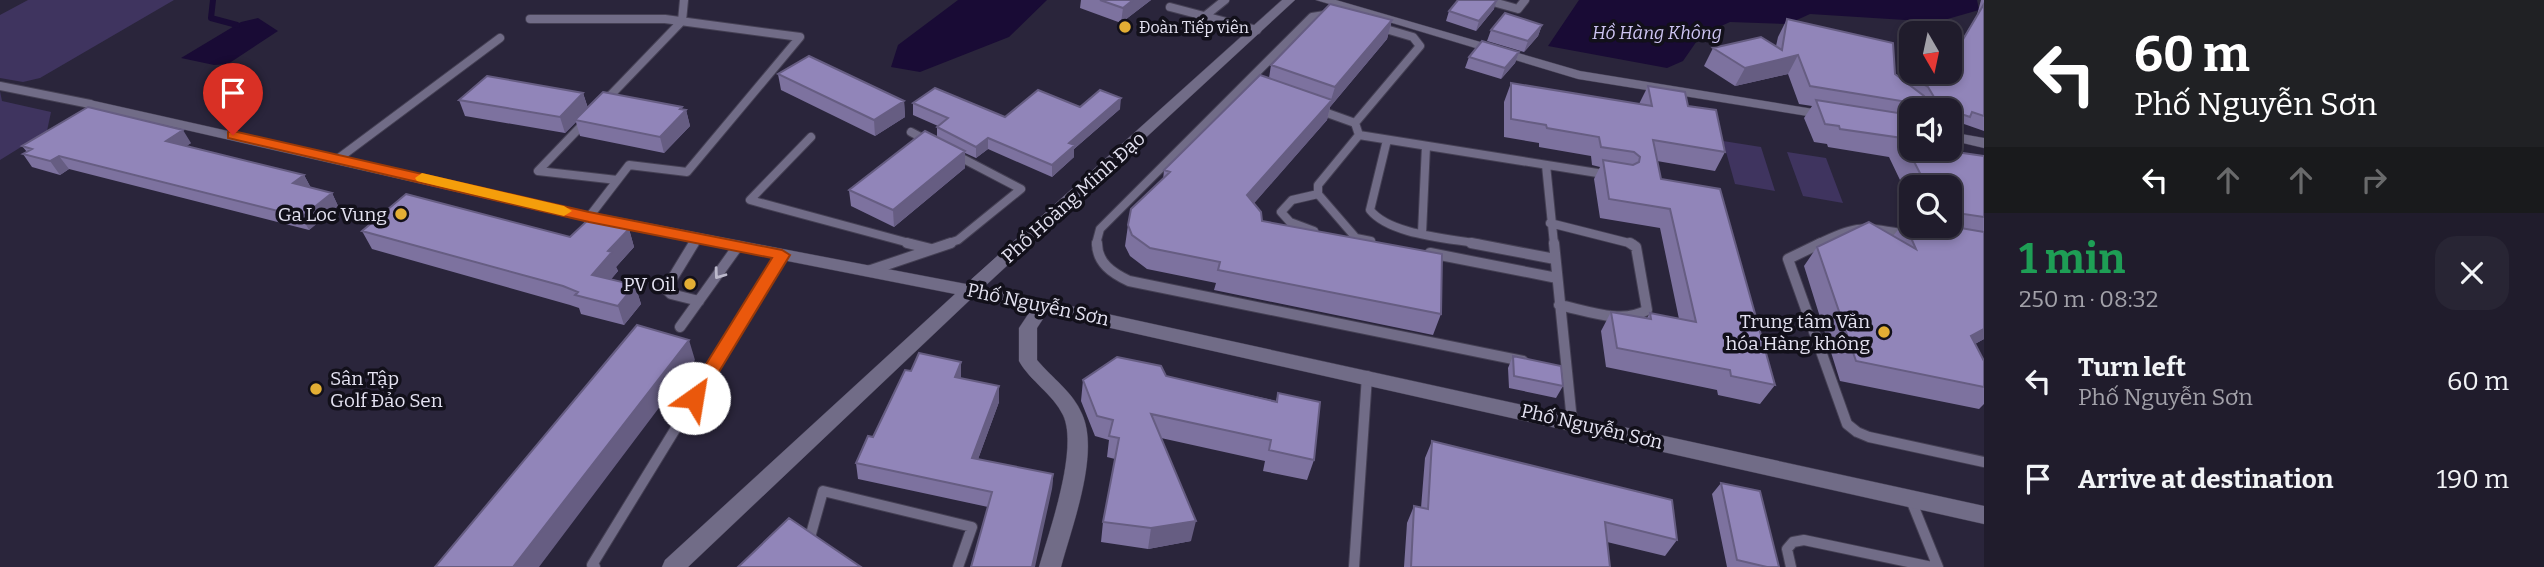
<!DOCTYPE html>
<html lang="en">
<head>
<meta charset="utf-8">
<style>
	:root { --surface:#201c2c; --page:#282534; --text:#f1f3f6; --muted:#a2a1a9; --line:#3d3a48 }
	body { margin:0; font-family:Bitter,serif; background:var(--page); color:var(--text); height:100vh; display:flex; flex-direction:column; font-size:26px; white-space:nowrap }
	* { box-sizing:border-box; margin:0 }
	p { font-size:23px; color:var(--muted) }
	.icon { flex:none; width:38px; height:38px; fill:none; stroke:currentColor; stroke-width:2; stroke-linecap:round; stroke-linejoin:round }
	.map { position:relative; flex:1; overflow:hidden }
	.panel { display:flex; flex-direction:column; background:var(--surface); width:560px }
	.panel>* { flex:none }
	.guide { background:#202124; color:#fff; overflow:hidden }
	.needle { width:46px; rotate:171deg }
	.tools { position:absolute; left:1899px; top:21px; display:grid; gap:14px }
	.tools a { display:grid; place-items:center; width:63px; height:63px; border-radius:14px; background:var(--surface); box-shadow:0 4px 10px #0003,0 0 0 2px var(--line); font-size:35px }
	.pin { position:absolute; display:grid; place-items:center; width:60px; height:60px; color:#fff; margin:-72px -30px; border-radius:50% 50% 50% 0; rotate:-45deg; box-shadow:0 0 7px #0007 }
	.pin .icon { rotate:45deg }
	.me { position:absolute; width:77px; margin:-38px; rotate:32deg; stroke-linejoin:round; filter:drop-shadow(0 0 5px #0008) }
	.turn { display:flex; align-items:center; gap:24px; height:147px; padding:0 35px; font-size:32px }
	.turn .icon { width:91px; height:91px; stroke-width:2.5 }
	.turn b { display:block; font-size:49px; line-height:60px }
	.lanes { display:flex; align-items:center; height:66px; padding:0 35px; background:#0003; justify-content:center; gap:35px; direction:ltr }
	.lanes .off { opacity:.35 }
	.round { display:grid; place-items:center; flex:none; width:74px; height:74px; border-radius:21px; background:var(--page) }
	.head { display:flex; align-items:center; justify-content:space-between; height:119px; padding:0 35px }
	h1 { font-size:42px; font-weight:700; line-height:52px; color:#1e9e55 }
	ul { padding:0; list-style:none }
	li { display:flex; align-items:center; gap:21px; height:98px; padding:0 35px }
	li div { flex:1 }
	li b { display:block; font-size:26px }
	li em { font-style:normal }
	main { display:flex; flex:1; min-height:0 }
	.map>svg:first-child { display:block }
	.green { fill:#3f345f }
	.water { fill:#190b35 }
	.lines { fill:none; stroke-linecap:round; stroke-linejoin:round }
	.stream { stroke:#190b35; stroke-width:6 }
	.lane-far1-casing { stroke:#454054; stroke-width:10 }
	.lane-casing { stroke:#454054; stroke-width:12 }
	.street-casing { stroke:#454054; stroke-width:1 }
	.secondary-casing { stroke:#454054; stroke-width:1 }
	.lane-far1 { stroke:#716c87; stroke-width:8 }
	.lane { stroke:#716c87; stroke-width:10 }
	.street { fill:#716c87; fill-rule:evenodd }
	.secondary { fill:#716c87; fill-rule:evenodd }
	.wall { fill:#7d729f }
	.shaded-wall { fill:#665d82 }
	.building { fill:#9185b9; stroke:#665d82; stroke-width:2 }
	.oneway { stroke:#bcb9cc }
	.route { fill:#ea580c; stroke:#983908; stroke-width:2 }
	.slow { fill:#f59e0b }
	.poi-dot { fill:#e3ae34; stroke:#12101a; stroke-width:2.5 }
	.labels { text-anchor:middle; stroke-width:7; stroke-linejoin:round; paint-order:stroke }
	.far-poi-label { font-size:16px; fill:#e4e2f1; stroke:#12101a; text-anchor:start }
	.far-water-label { font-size:18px; font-style:italic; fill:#cec5f3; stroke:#12101a }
	.street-label { font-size:19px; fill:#e4e2f1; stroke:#12101a }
	.poi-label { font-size:19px; fill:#e4e2f1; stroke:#12101a; text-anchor:end }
</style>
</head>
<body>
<main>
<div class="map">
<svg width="1984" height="567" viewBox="0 0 1984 567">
	<rect width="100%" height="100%" fill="#2a253b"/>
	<path class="green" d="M28,0H174L40,78L23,82L0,78V15Z
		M0,91L2,101L51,112L47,131L0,160Z
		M1723,141L1761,147L1775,191L1735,184Z
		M1787,152L1826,158L1843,203L1803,196Z"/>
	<path class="water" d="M958,0H1047L1009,37L920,72L891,67L898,45Z
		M1579,0H1977L1979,10L1937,22L1810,14L1788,24L1730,22L1701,35L1683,61L1667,68L1548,46Z
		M258,18L278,31L228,64L214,65L181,58L241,22Z"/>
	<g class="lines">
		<path class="stream" d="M213,0L211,18L237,25"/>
		<defs>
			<path id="lane-far1" d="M1486,0L1518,9L1525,0
				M1170,7L1257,30
				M1205,16L1225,0
				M530,19H665L800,37L687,172L629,165L589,217
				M0,86L90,104
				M605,101L682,21L684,0
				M1316,109L1355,123
				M587,120L538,171L617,180
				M911,132L928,141
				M1359,135L1610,175
				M811,137L750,200L913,244
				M1387,140L1370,210C1390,235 1448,238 1480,244
				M339,158L500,38
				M1546,165L1554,244
				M1550,223L1633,244
				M1314,231L1290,222L1281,212L1292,200L1318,194
				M1422,233L1426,146
				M1371,241L1356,238L1318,194V185L1359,135L1355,123L1420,46L1413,37L1379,27
				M693,244L697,238
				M946,244L958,240L1021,189L954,154
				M1096,244L1100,229L1312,17L1331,14
				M1817,244C1860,223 1862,227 1908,234"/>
			<path id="lane" d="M694,243L666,289L671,294L699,301
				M907,243L931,249
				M1097,243C1097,263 1112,273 1129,281L1523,361
				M1471,243L1555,259
				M1554,243L1572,421
				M1821,243L1788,259L1847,424L1857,432L1869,437L1984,462
				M1430,253L1557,278
				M868,271L951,243
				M1559,305C1585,310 1622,325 1647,310L1636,247L1630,243
				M680,327L738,246
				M1911,500L1938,567
				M812,542L809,541L823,491L972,527L958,567
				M595,567L592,565L782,255
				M1354,567L1367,376
				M1791,567L1787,549L1793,542L1804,540L1932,567"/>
			<path id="street" d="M1316,0H1336L1580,71L1832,112L1839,116L1832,120L1578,79Z
				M1950,132L1984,138V148L1950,140Z
				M1043,299L1049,301L1052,305L1037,328V360C1052,378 1073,392 1082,414C1100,453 1072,526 1061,567H1039C1049,532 1079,448 1063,415C1053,394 1030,381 1019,361V328L1037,301Z"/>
			<path id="secondary" d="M1282,0H1295L984,287L1984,506V524L973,297L688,567H662L665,560L955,294L589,222L90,108L83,104L90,100L589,212L966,284Z"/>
		</defs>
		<use href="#lane-far1" class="lane-far1-casing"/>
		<use href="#lane" class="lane-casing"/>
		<use href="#street" class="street-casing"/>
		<use href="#secondary" class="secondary-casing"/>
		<use href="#lane-far1" class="lane-far1"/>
		<use href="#lane" class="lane"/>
		<use href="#street" class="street"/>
		<use href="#secondary" class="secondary"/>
	</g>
	<path class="wall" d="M1081,0H1151L1121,23L1080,8Z
		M1981,0H1984V131L1964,124L1961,129L1950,125V110H1911V149L1956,152L1984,156V339L1975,344L1984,361V404L1979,409L1840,381L1804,266L1817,247L1893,236L1904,222L1911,226H1950V187H1911V203L1889,157L1828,147L1827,144L1814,142L1804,118L1812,106L1799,104L1788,74L1735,86L1704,66L1713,48L1776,46L1778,37L1787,19L1895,74L1902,79L1901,66L1908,55L1911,72L1952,57L1977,15Z
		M1494,9L1476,31L1446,21L1449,11Z
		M1392,20L1387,39L1330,107L1327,120L1254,203L1262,221L1441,314L1433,335L1214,290L1216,283L1147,269L1130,256L1125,246L1128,225L1163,180L1164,170L1269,78L1271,65Z
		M1542,25L1538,36L1524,52L1487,41L1491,30Z
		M1519,52L1515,63L1501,79L1465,68L1469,57Z
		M778,74L904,101L905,117L875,136L781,90Z
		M1511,83L1639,104L1648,86L1688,106L1725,152L1715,171L1657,161L1661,179L1775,385L1760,404L1718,395L1717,390L1606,367L1601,331L1611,312L1647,318L1650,313L1679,319L1660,228L1600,218L1594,179L1600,167L1592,165L1591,156L1539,147V143L1504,137V102Z
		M583,93L588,108L686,110L690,126L664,153L580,136L576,122L565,133L465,116L459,100Z
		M913,103L1005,117L1080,107L1120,109L1074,149V157L1052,177L988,149L976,158L965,153V168L894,227L851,206L849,190L937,137V127L938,126L913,115Z
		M191,143L186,146L304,175L311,188L332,193L338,206L309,230L69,169L60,175L32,167L23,154L27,152L22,146Z
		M629,229L634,247L616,267L618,271L611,279L635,285L641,304L624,325L581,314L579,308L570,305L372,249L362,231L570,237Z
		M1513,356L1563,386L1556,398L1509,388L1508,368Z
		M1166,376L1276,401L1278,393L1314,460L1307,480L1263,471L1265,461L1161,438L1191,541L1148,549L1101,542L1103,522L1115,459L1107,457L1109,440L1095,436L1081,401L1083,380Z
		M961,378L999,402L978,459L1053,474L1052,489L988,507L858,479L856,463L873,437Z
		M1432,441L1677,540L1665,556L1607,542L1610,567H1404L1407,523L1414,506L1421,508L1425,458Z
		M1721,483L1779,567H1727L1712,494Z"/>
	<path class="shaded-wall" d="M1133,0H1151L1121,23L1123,8Z
		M1497,0L1494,9L1476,31L1479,21Z
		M1392,20L1387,39L1330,107L1327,120L1243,216L1247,195L1331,100L1335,87Z
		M1542,25L1538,36L1524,52L1528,41Z
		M1519,52L1515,63L1501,79L1505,68Z
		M1798,55L1788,74L1735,86L1745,68Z
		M583,93L588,109L575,120L576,122L565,133L560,117Z
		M1121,98L1120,109L1074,149V157L1052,177V165L1069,143Z
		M904,101L905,117L875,136L874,120Z
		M682,107L683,113L686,110L690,126L664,153L660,137Z
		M183,130L191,143L174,154L166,141Z
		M988,138V149L976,158V147Z
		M965,151V168L894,227L893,210Z
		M59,156L69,169L60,175L50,161Z
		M304,175L311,188L293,183Z
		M332,193L338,206L309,230L302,217Z
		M629,229L634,247L616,267L618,271L599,294L592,275L608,251Z
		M635,285L641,304L624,325L618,306Z
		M1984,329V339L1954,355L1971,336Z
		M689,340L695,360L539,567H513Z
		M961,362V378L955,377Z
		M999,386V402L973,473L972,458Z
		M1053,474L1052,489L1035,567H1032Z
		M1196,521L1191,541L1148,549L1151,528Z"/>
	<path class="building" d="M1100,0H1133L1123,8Z
		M1458,0H1497L1479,21L1449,11Z
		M1330,4L1392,20L1335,87L1271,65Z
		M1984,4V116L1972,112L1970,117L1926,102L1932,101L1934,97L1928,87L1910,77L1908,55H1911V72H1950V57L1952,58Z
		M1505,13L1542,25L1528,41L1491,30Z
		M1787,19L1893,43L1895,74L1924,96L1932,110H1926V105L1810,86L1798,55L1745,68L1713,48L1761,37L1782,50Z
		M1482,41L1519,52L1505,68L1469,57Z
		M809,56L904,101L874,120L778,74Z
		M1260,75L1332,100L1247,195L1261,212L1262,221L1442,254L1441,314L1218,270L1220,262L1150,248L1132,235L1128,225L1131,209L1170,172L1164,170Z
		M487,76L583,93L560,117L459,100Z
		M1511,83L1652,106L1648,86L1685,92L1688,106L1716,110L1725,152L1653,140L1661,179L1720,189L1775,385L1731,376L1730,370L1617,348L1611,312L1651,319L1650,313L1696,322L1670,209L1609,199L1603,160L1633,165L1639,162L1640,157L1634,152L1601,147L1599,137L1547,128L1546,125L1511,119Z
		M935,88L1005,117L1038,90L1080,107L1100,90L1121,98L1069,143L1075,145L1052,165L988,138L976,147L937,127L948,118L913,103Z
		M603,92L682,107L680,109L686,110L660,137L575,120Z
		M1816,100L1911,115V149H1950V140L1956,152L1984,156V217L1950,212V187H1927L1902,138L1840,129L1839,126L1825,124Z
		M88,107L183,130L166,141L304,175L293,183L332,193L302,217L59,156L50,161L23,154L32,149L22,146Z
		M925,131L965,151L893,210L849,190Z
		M406,194L570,237L589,219L629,229L608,251L612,252L592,275L635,285L618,306L575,295L578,292L563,286L362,231Z
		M1869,222L1916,249L1904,222L1911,223V226H1928L1948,229L1947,226H1949L1984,232V329L1971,336L1984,361V387L1856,361L1817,247Z
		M637,325L689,340L513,567H435Z
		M919,353L961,362L955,377L999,386L972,458L1053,474L1032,567H971L992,492L856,463L868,436L873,437L905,370L911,371Z
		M1513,356L1561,366L1563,386L1514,376Z
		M1117,357L1161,366L1166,376L1277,402L1278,393L1320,402L1314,460L1269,450L1271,440L1151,414L1196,521L1151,528L1103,522L1119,438L1109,436L1113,420L1097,416L1083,380Z
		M1432,441L1672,500L1677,540L1605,522L1610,567H1411L1414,506L1428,509Z
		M1721,483L1760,491L1779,567H1767L1737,560Z
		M789,518L861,567H738Z"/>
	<defs><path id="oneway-chevron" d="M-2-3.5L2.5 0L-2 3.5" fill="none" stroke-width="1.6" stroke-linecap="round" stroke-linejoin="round" transform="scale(1.75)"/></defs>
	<use class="oneway" href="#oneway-chevron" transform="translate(719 274) rotate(126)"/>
	<path class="route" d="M233,131L589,212L782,250L790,255L700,403H688L685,398L772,258L589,222L228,138V132Z"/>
	<path class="slow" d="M422,173L564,206L572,211L564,216L417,181L415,178Z"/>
	<g class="poi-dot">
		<circle cx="1125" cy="27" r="7"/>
		<circle cx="401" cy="214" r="7"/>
		<circle cx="690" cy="284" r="7"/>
		<circle cx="1884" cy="332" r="7"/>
		<circle cx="316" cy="389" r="7"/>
	</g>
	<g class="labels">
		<g class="far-poi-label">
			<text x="1139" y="33">Đoàn Tiếp viên</text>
		</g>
		<g class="far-water-label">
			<text x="1657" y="39">Hồ Hàng Không</text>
		</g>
		<g class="street-label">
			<text transform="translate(1073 197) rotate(-42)" y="7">Phố Hoàng Minh Đạo</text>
			<text transform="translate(1038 304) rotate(12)" y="7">Phố Nguyễn Sơn</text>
			<text transform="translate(1592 426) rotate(13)" y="7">Phố Nguyễn Sơn</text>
		</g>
		<g class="poi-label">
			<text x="387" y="221">Ga Loc Vung</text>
			<text x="676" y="291">PV Oil</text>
			<text x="1870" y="328">Trung tâm Văn<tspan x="1870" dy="22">hóa Hàng không</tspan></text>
			<text x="330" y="385" text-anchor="start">Sân Tập<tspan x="330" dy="22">Golf Đảo Sen</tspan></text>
		</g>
	</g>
</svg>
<div class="tools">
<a><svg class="needle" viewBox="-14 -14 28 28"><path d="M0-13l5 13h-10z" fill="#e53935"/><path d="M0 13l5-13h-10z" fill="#a2a1a9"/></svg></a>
<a><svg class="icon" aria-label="sound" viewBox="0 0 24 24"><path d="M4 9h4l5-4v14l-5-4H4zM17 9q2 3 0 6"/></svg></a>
<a><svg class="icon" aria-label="search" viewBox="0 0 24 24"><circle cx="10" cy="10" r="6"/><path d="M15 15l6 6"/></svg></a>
</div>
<div class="pin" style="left:233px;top:135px;background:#d93025"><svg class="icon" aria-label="arrive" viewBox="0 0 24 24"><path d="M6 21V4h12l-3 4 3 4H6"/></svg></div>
<svg class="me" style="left:694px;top:398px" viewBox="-20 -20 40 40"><circle r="19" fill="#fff"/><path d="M0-13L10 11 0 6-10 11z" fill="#ea580c"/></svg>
</div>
<section class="panel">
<div class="guide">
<div class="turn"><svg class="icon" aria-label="left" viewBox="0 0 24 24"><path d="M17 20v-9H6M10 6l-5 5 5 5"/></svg><div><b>60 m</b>Phố Nguyễn Sơn</div></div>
<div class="lanes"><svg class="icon" aria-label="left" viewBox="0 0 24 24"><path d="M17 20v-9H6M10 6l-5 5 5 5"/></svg><svg class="icon off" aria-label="ahead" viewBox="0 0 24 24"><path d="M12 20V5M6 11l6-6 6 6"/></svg><svg class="icon off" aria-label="ahead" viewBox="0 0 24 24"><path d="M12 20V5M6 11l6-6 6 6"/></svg><svg class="icon off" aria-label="right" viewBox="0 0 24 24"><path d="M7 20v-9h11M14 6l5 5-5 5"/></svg></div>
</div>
<div class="head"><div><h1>1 min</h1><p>250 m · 08:32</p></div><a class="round"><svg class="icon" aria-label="close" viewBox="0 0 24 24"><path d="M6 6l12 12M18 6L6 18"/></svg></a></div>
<ul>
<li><svg class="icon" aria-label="left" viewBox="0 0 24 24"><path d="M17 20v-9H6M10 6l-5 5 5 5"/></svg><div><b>Turn left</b><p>Phố Nguyễn Sơn</p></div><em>60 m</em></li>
<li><svg class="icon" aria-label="arrive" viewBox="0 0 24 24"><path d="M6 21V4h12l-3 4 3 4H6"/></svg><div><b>Arrive at destination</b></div><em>190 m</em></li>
</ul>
</section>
</main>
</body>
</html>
